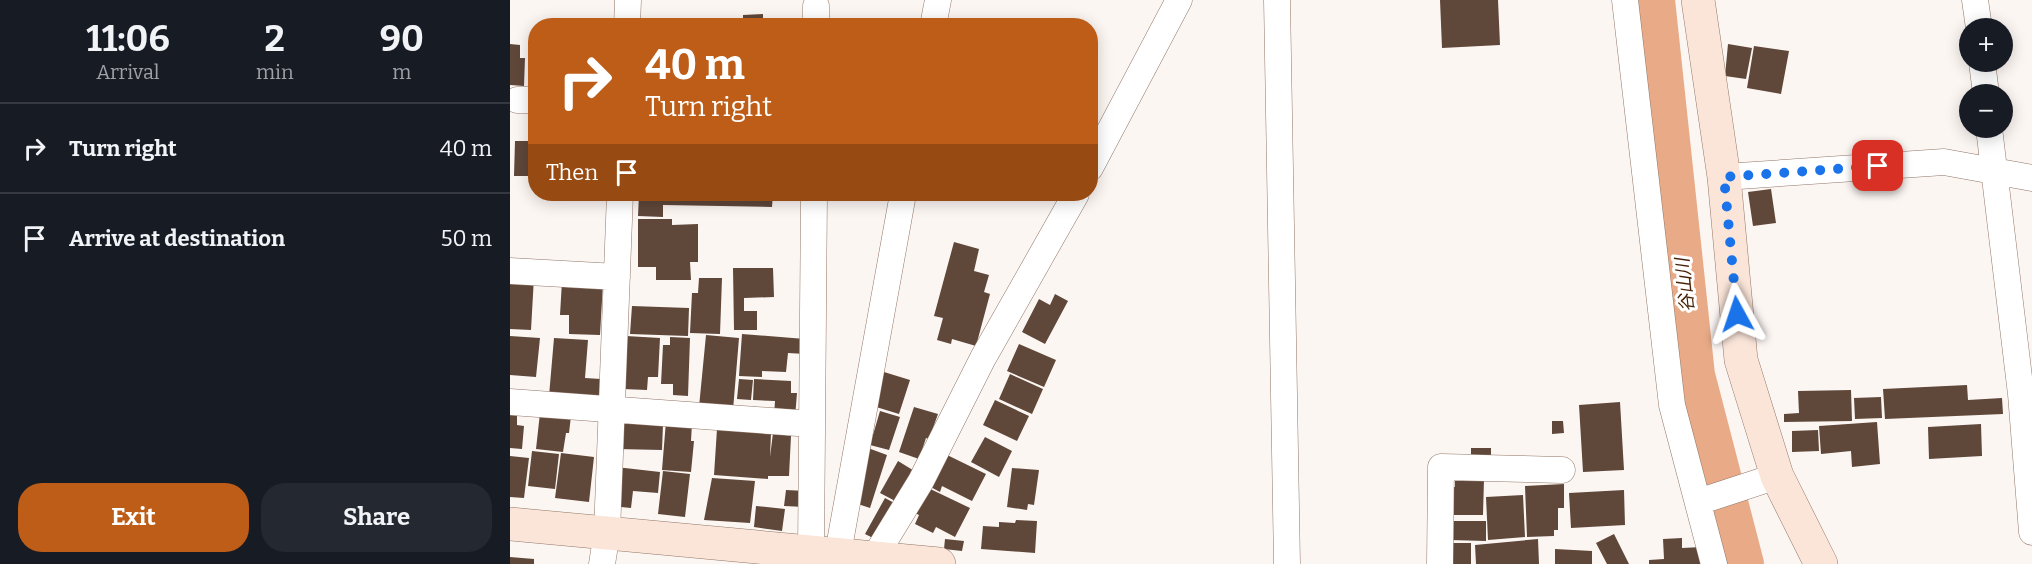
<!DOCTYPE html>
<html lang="en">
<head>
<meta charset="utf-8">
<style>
	:root { --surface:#171b24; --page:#242831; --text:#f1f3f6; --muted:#9ea1a6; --line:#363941; --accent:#bd5d17 }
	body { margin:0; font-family:Bitter,"Noto Sans JP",serif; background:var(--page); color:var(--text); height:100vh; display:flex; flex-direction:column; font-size:22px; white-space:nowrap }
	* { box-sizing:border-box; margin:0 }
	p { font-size:20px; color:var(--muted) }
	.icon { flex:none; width:33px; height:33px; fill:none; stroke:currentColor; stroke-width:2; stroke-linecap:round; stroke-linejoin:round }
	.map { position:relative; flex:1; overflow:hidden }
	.details { display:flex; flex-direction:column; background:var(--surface); width:510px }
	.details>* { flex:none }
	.top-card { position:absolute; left:18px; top:18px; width:570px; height:183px; border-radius:24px; box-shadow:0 3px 15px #0003; background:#bd5d17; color:#fff; overflow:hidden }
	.tools { position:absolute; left:1449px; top:18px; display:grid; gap:12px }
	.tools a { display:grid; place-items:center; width:54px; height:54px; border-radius:50%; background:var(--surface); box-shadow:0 3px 15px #0003; font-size:30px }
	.pin { position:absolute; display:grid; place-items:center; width:51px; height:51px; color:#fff; margin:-26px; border-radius:12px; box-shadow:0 3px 9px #0006 }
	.me { position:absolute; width:66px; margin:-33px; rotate:355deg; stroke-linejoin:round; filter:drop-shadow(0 0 4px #0008) }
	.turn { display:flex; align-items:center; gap:21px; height:126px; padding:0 18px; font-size:27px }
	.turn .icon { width:78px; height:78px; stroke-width:2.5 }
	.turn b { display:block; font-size:42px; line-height:51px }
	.then { display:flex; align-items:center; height:57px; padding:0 18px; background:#0003; gap:12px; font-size:22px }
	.eta { display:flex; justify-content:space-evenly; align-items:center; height:102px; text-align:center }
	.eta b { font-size:36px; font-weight:700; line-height:42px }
	.cta { display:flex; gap:12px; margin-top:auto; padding:12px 18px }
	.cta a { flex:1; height:69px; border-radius:24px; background:var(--accent); color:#fff; font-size:24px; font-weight:700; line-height:69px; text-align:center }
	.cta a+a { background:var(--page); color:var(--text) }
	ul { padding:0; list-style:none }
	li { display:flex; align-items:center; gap:18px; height:90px; padding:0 18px; border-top:2px solid var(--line) }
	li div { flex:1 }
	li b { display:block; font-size:22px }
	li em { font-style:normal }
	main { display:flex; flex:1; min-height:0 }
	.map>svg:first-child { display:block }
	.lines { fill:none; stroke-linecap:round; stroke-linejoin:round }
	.river { stroke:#e8aa87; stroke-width:40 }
	.building { fill:#5f473a }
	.street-casing { stroke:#917768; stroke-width:27 }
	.secondary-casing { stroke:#917768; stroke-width:34 }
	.street { stroke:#fff; stroke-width:26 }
	.secondary { stroke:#fbe5d9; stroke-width:33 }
	.route { stroke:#1a73e8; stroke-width:10; stroke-dasharray:0 18 }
	.labels { text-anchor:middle; stroke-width:6; stroke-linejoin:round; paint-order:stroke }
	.water-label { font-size:18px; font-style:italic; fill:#482106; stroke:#fff }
</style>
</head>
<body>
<main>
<section class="details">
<div class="eta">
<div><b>11:06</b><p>Arrival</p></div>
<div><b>2</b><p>min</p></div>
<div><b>90</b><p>m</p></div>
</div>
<ul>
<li><svg class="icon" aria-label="right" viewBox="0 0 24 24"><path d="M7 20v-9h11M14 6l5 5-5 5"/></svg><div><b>Turn right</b></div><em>40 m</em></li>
<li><svg class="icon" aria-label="arrive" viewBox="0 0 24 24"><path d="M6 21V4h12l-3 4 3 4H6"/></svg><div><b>Arrive at destination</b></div><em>50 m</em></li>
</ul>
<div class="cta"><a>Exit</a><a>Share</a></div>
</section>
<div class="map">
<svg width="1522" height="564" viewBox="0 0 1522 564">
	<rect width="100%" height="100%" fill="#fcf6f3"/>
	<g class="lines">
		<path class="river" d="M1145,0L1185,375L1234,564"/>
	</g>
	<path class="building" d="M930,0H988L990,45L932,48Z
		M253,14V26H233V15Z
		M0,44L10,45V58H15L14,86L0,85Z
		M1218,44L1242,48L1236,79L1215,76Z
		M1244,46L1279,51L1271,94L1237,88Z
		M5,141H26V176H4Z
		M1261,189L1266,223L1243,226L1238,192Z
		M129,194H263L262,207L153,205V217L128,216Z
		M128,219H162V225L188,224V262H180L181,280H146V267H128Z
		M444,242L469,249L464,271L479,275L474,292L480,294L466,346L442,339L441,344L427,340L433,318L424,316Z
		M223,268H263L264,297L234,298V311H247V330H224Z
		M0,275L24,277L21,330L0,329Z
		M189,278H212L210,334L180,333L182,293H188Z
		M52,281L93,283L90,335L59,334V315H50Z
		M545,294L558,301L535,344L512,332L529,299L540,305Z
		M122,306L179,308L178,336L120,334Z
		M232,334L295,339V354L278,353L276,372L252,371V377L229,376Z
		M196,335L229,338L223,410L189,407Z
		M0,336L30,338L26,377L0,375Z
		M116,336L150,338L148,377H138L137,390L113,389Z
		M160,337L180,338L178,396L163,395V384H151L153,345H160Z
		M44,338L78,340L75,378L91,379L89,400L39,396Z
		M509,344L546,360L534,387L497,371Z
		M374,372L400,380L389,414L363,406Z
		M500,374L533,389L522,414L489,399Z
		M229,379L243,380L241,400L227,399Z
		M244,379L281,381V393H287L285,418L264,416L265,401L243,400Z
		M1457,385L1458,400L1492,398L1493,414L1375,419L1373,389Z
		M1341,390L1342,421L1274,422V414L1289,413L1288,391Z
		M1371,397L1372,418L1345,419L1344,398Z
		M485,400L519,416L507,441L473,425Z
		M1110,402L1114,470L1073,472L1069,405Z
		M404,407L428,414L419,439L416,438L409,459L389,452Z
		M370,411L390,417L379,450L360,445Z
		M30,413L61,416L59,433H56L53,452L26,449Z
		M0,414L7,415V425L14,426L12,449L0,448Z
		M108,418L153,424L152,450L107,449Z
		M156,421L182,423L181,441H184L181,472L152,470Z
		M1042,421H1053L1054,433L1042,434Z
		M1367,422L1370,464L1342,467L1341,451L1311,454L1309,426Z
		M1471,424L1472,456L1419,459L1418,427Z
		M207,429L261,433L260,457L263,433L281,436L279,476H258V479L204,475Z
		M1308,430L1309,451L1282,452V431Z
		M475,437L502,451L489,477L461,462Z
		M358,448L377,455L360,508L345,503Z
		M961,448H981V463H961Z
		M22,451L49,454L45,489L18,486Z
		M431,452L476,474L462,501L432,486L430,492L415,484Z
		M51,453L84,457L79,502L45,498Z
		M0,456L19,458L14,498L0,497Z
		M388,461L406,472L389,503L370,493Z
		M106,467L150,472L148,493L123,491L121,508L101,506Z
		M502,468L529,470L524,505L518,504L517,510L497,507Z
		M153,471L180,474L175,517L148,514Z
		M202,478L245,481L240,523L194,520Z
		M945,479H974L973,515H938V487H945Z
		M1054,484V508H1048V530H1044V536L1017,537L1015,486Z
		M414,486L460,508L445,537L426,527L423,533L405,524L409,515L401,511Z
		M276,490L296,491L295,507L274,506Z
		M1114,490L1115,525L1061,528L1059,493Z
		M1013,495L1015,537L978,540L976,497Z
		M375,498L388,505L367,540L355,534Z
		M246,506L275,509L272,531L244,527Z
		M506,520L527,521L525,553L471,549L473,526L489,527V522L505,523Z
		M940,521H976V541L940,540Z
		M1104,534L1119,564H1097L1086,543Z
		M1172,538V548L1192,547L1193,564H1139V560L1154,559L1153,539Z
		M435,539L454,541L452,551L434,549Z
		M1028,539L1029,564H966L965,545Z
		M939,543H961V564H939Z
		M1045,549L1082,551V564H1045Z
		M0,557L24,559V564H0Z"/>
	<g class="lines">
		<defs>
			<path id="street" d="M767,0L777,564
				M1115,0L1162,405L1204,564
				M1465,0L1469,28
				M117,26L118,0
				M306,26V6
				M423,26L428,0
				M1472,62L1476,94
				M7,100H26
				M1479,128L1511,394L1522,532
				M580,168L669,0
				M1214,177L1434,162L1522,178
				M0,271L107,277
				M0,402L302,424
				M1188,502L1267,476
				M301,552L304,194
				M364,558L411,481L473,358L566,194
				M92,564L97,532L110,194
				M326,564L393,194
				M930,564L931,467L1052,470"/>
			<path id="secondary" d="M1188,0L1214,177L1231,360L1267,476L1311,564
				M0,524L429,564"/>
		</defs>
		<use href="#street" class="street-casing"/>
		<use href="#secondary" class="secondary-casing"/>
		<use href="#street" class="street"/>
		<use href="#secondary" class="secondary"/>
	</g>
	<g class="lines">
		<path class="route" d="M1227,314L1214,177L1368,166"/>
	</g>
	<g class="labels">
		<g class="water-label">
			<text transform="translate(1175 285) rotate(-96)" y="6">谷山川</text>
		</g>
	</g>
</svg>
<div class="tools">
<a>+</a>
<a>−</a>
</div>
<div class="pin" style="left:1368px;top:166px;background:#d93025"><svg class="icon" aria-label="arrive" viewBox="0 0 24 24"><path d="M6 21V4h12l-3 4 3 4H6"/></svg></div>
<svg class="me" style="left:1227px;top:314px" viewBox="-20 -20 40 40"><path d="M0-17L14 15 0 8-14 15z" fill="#1a73e8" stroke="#fff" stroke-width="4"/></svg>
<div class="top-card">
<div class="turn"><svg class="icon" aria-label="right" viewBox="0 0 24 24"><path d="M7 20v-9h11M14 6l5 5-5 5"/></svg><div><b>40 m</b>Turn right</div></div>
<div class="then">Then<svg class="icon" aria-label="arrive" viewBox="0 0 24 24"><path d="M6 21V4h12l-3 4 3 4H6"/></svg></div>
</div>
</div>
</main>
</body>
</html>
